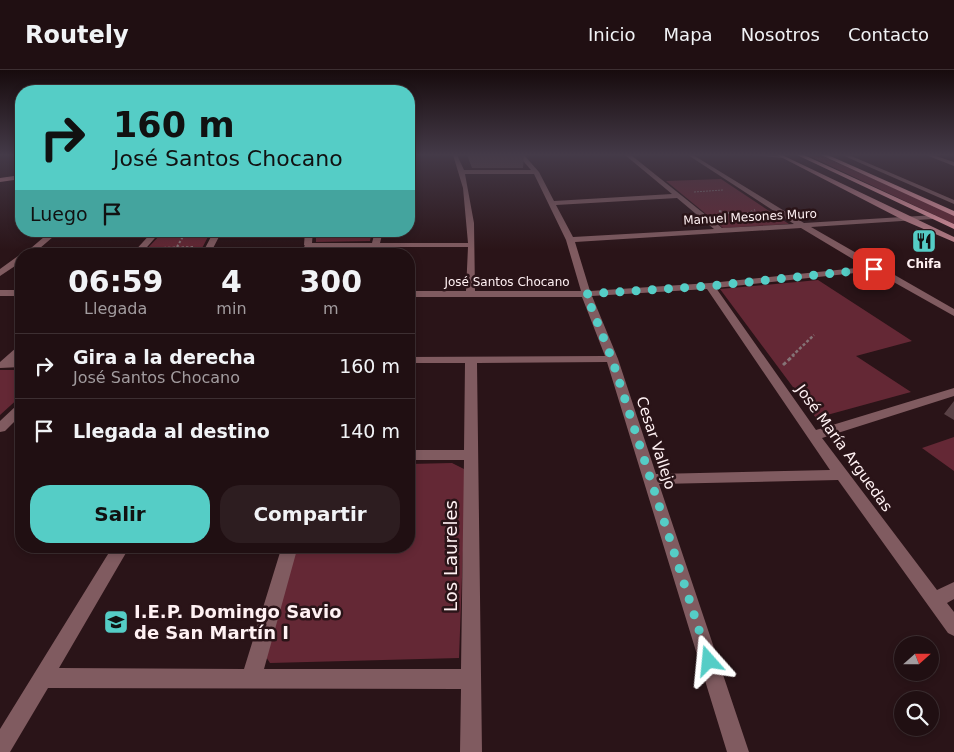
<!DOCTYPE html>
<html lang="es">
<head>
<meta charset="utf-8">
<style>
	:root { --surface:#200f12; --page:#2d1d20; --text:#f1f3f6; --muted:#a29c9f; --line:#3d2f32; --accent:#55cdc6 }
	body { margin:0; font-family:"DejaVu Sans",sans-serif; background:var(--page); color:var(--text); height:100vh; display:flex; flex-direction:column; font-size:19px; white-space:nowrap }
	* { box-sizing:border-box; margin:0 }
	p { font-size:16px; color:var(--muted) }
	.icon { flex:none; width:28px; height:28px; fill:none; stroke:currentColor; stroke-width:2; stroke-linecap:round; stroke-linejoin:round }
	.map { position:relative; flex:1; overflow:hidden }
	.details { position:absolute; left:15px; top:178px; width:400px; height:305px; display:flex; flex-direction:column; background:var(--surface); border-radius:20px; box-shadow:0 2px 8px #0003,0 0 0 1px var(--line) }
	.details>* { flex:none }
	.guide { position:absolute; left:15px; top:15px; width:400px; height:152px; border-radius:20px; box-shadow:0 2px 8px #0003,0 0 0 1px var(--line); background:#55cdc6; color:#111; overflow:hidden }
	.needle { width:32px; rotate:69deg }
	.buttons { position:absolute; left:894px; top:566px; display:grid; gap:10px }
	.buttons a { display:grid; place-items:center; width:45px; height:45px; border-radius:50%; background:var(--surface); box-shadow:0 2px 8px #0003,0 0 0 1px var(--line); font-size:25px }
	.pin { position:absolute; display:grid; place-items:center; width:42px; height:42px; color:#fff; margin:-21px; border-radius:10px; box-shadow:0 2px 8px #0006 }
	.me { position:absolute; width:55px; margin:-28px; rotate:342deg; stroke-linejoin:round; filter:drop-shadow(0 0 4px #0008) }
	.turn { display:flex; align-items:center; gap:18px; height:105px; padding:0 15px; font-size:22px }
	.turn .icon { width:65px; height:65px; stroke-width:2.5 }
	.turn b { display:block; font-size:35px; line-height:42px }
	.then { display:flex; align-items:center; height:48px; padding:0 15px; background:#0003; gap:10px; font-size:19px }
	.eta { display:flex; justify-content:space-evenly; align-items:center; height:85px; text-align:center }
	.eta b { font-size:30px; font-weight:700; line-height:35px }
	.button { display:flex; gap:10px; margin-top:auto; padding:10px 15px }
	.button a { flex:1; height:58px; border-radius:20px; background:var(--accent); color:#111; font-size:20px; font-weight:700; line-height:58px; text-align:center }
	.button a+a { background:var(--page); color:var(--text) }
	ul { padding:0; list-style:none }
	li { display:flex; align-items:center; gap:15px; height:65px; padding:0 15px; border-top:1px solid var(--line) }
	li div { flex:1 }
	li b { display:block; font-size:19px }
	li em { font-style:normal }
	header { display:flex; align-items:center; gap:30px; box-sizing:border-box; height:70px; padding:0 25px; background:var(--surface); border-bottom:1px solid var(--line) }
	header strong { font-size:24px }
	nav { display:flex; gap:28px; margin-inline-start:auto; font-size:18px }
	.map>svg:first-child { display:block }
	.green { fill:#642835 }
	.lines { fill:none; stroke-linecap:round; stroke-linejoin:round }
	.path-far3 { stroke:#857376; stroke-width:1; stroke-dasharray:2 1; stroke-linecap:butt }
	.path-far2 { stroke:#857376; stroke-width:2; stroke-dasharray:2.5 2; stroke-linecap:butt }
	.path-far1 { stroke:#857376; stroke-width:2.5; stroke-dasharray:3 2; stroke-linecap:butt }
	.path { stroke:#857376; stroke-width:3; stroke-dasharray:4 2.5; stroke-linecap:butt }
	.service { fill:#805b60; fill-rule:evenodd }
	.minor { fill:#805b60; fill-rule:evenodd }
	.tertiary { fill:#805b60; fill-rule:evenodd }
	.secondary { fill:#ba7e87; fill-rule:evenodd }
	.primary { fill:#e799a5; fill-rule:evenodd }
	.wall { fill:#594145 }
	.route { stroke:#55cdc6; stroke-width:9; stroke-dasharray:0 16.2 }
	.labels { text-anchor:middle; stroke-width:5; stroke-linejoin:round; paint-order:stroke }
	.far-street-label { font-size:12px; fill:#fff1f3; stroke:#2a1418 }
	.far-poi-label { font-size:12px; font-weight:bold; fill:#fff1f3; stroke:#2a1418 }
	.street-label { font-size:15px; fill:#fff1f3; stroke:#2a1418 }
	.near-street-label { font-size:18px; fill:#fff1f3; stroke:#2a1418 }
	.near-poi-label { font-size:18px; font-weight:bold; fill:#fff1f3; stroke:#2a1418; text-anchor:start }
</style>
</head>
<body>
<header>
<strong>Routely</strong>
<nav><a>Inicio</a><a>Mapa</a><a>Nosotros</a><a>Contacto</a></nav>
</header>
<div class="map">
<svg width="954" height="682" viewBox="0 0 954 682">
	<rect width="100%" height="100%" fill="#2a1418"/>
	<path class="green" d="M807,85H820L954,145V154Z
		M721,109L789,154L723,158L666,111Z
		M164,161H211L199,184H142Z
		M316,161H372L370,171L316,172Z
		M818,210L912,271L856,286L911,322L816,348L720,219Z
		M0,300H21V326L0,345Z
		M954,367V401L922,378Z
		M452,393L466,400L459,588L270,593L262,581L296,476H409V394Z"/>
	<g class="lines">
		<path class="path-far3" d="M694,122L723,120"/>
		<path class="path-far2" d="M719,141L740,145
			M742,146L755,140
			M177,177L186,161
			M159,178L195,177"/>
		<path class="path-far1" d="M792,286L814,265"/>
		<path class="path" d="M783,295L794,285"/>
		<path class="service" d="M752,85H765L786,87L784,88Z
			M308,173L311,175L307,184H301L305,175Z"/>
		<path class="minor" d="M453,85H457L464,100H531L518,85H524L539,102L554,131L672,124L625,85H631L722,158L794,154L688,85H693L804,153L935,145L936,147L932,149L811,157L954,239V246L874,201L716,218L816,360L954,318V326L822,368L937,520L954,512V529L947,533L954,542V566L948,563L838,410L659,414L749,682H727L607,292L477,293L482,682H460L461,619L48,618L10,682H0V659L113,476H130L59,598L244,599L282,476H298L264,599H461L464,390H409V380H464L465,293H409V287L605,286L582,227H409V221H466L468,177H308L304,175L305,161H313L312,173H372L375,161H383L380,173H468L463,118ZM465,104H534L566,170L581,221H475L474,153ZM677,128L714,159L573,167L556,135ZM801,158L866,197L710,213L590,221L575,172ZM707,219L830,400L656,404L618,289L592,226Z
			M842,85H849L954,130V134Z
			M926,85H933L954,92V96Z
			M153,161H161L141,184H132Z
			M214,161H222L210,184H202Z
			M0,220H21V226H0Z
			M21,276V285L14,291H21V297L0,298V292L17,277Z
			M21,334V345L5,361L0,362V351L17,335Z"/>
		<path class="tertiary" d="M51,161H60L33,184H24Z
			M18,186H21V192L0,206V199Z"/>
		<path class="secondary" d="M777,85H782L954,167V172L905,151Z
			M21,105V109L0,112V108Z"/>
		<path class="primary" d="M797,85H804L954,154V159Z
			M821,85H828L954,141V146Z"/>
	</g>
	<path class="wall" d="M467,85H524L523,98H472Z
		M954,331V350L944,344Z"/>
	<linearGradient id="sky" x2="0" y2="1"><stop stop-color="#170b0d"/><stop offset="0.47" stop-color="#443a48"/><stop offset="1" stop-color="#443a48" stop-opacity="0"/></linearGradient>
	<rect width="954" height="180" fill="url(#sky)"/>
	<g class="lines">
		<path class="route" d="M709,591L612,289L586,224L710,216L874,199"/>
	</g>
	<defs>
		<symbol id="restaurant-square" viewBox="-11 -11 22 22"><rect x="-9" y="-9" width="18" height="18" rx="4" fill="#55cdc6" stroke="#2a1418"/><path d="M-5-6h1v4h1v-4h1v4h1v-4h1v5L-1.5 .5V6h-2V.5L-5-1ZM5-6V6H3V1.5H1.5Q1.5-4 5-6Z" fill="#111"/></symbol>
		<symbol id="school-square" viewBox="-11 -11 22 22"><rect x="-9" y="-9" width="18" height="18" rx="4" fill="#55cdc6" stroke="#2a1418"/><path d="M0-5L7-2L0 1L-7-2ZM-4 1L0 2.5L4 1V4Q0 6-4 4Z" fill="#111"/></symbol>
	</defs>
	<g fill-rule="evenodd">
		<use href="#restaurant-square" x="910" y="157" width="28" height="28"/>
		<use href="#school-square" x="102" y="538" width="28" height="28"/>
	</g>
	<g class="labels">
		<g class="far-street-label">
			<text transform="translate(750 147) rotate(-3)" y="4">Manuel Mesones Muro</text>
			<text x="507" y="216">José Santos Chocano</text>
		</g>
		<g class="far-poi-label">
			<text x="924" y="198">Chifa</text>
		</g>
		<g class="street-label">
			<text transform="translate(656 373) rotate(72)" y="5">Cesar Vallejo</text>
			<text transform="translate(844 378) rotate(54)" y="5">José María Arguedas</text>
		</g>
		<g class="near-street-label">
			<text transform="translate(451 486) rotate(-90)" y="6">Los Laureles</text>
		</g>
		<g class="near-poi-label">
			<text x="134" y="548">I.E.P. Domingo Savio<tspan x="134" dy="21">de San Martín I</tspan></text>
		</g>
	</g>
</svg>
<div class="buttons">
<a><svg class="needle" viewBox="-14 -14 28 28"><path d="M0-13l5 13h-10z" fill="#e53935"/><path d="M0 13l5-13h-10z" fill="#a29c9f"/></svg></a>
<a><svg class="icon" aria-label="search" viewBox="0 0 24 24"><circle cx="10" cy="10" r="6"/><path d="M15 15l6 6"/></svg></a>
</div>
<div class="pin" style="left:874px;top:199px;background:#d93025"><svg class="icon" aria-label="arrive" viewBox="0 0 24 24"><path d="M6 21V4h12l-3 4 3 4H6"/></svg></div>
<svg class="me" style="left:709px;top:591px" viewBox="-20 -20 40 40"><path d="M0-17L14 15 0 8-14 15z" fill="#55cdc6" stroke="#fff" stroke-width="4"/></svg>
<div class="guide">
<div class="turn"><svg class="icon" aria-label="right" viewBox="0 0 24 24"><path d="M7 20v-9h11M14 6l5 5-5 5"/></svg><div><b>160 m</b>José Santos Chocano</div></div>
<div class="then">Luego<svg class="icon" aria-label="arrive" viewBox="0 0 24 24"><path d="M6 21V4h12l-3 4 3 4H6"/></svg></div>
</div>
<section class="details">
<div class="eta">
<div><b>06:59</b><p>Llegada</p></div>
<div><b>4</b><p>min</p></div>
<div><b>300</b><p>m</p></div>
</div>
<ul>
<li><svg class="icon" aria-label="right" viewBox="0 0 24 24"><path d="M7 20v-9h11M14 6l5 5-5 5"/></svg><div><b>Gira a la derecha</b><p>José Santos Chocano</p></div><em>160 m</em></li>
<li><svg class="icon" aria-label="arrive" viewBox="0 0 24 24"><path d="M6 21V4h12l-3 4 3 4H6"/></svg><div><b>Llegada al destino</b></div><em>140 m</em></li>
</ul>
<div class="button"><a>Salir</a><a>Compartir</a></div>
</section>
</div>
</body>
</html>
